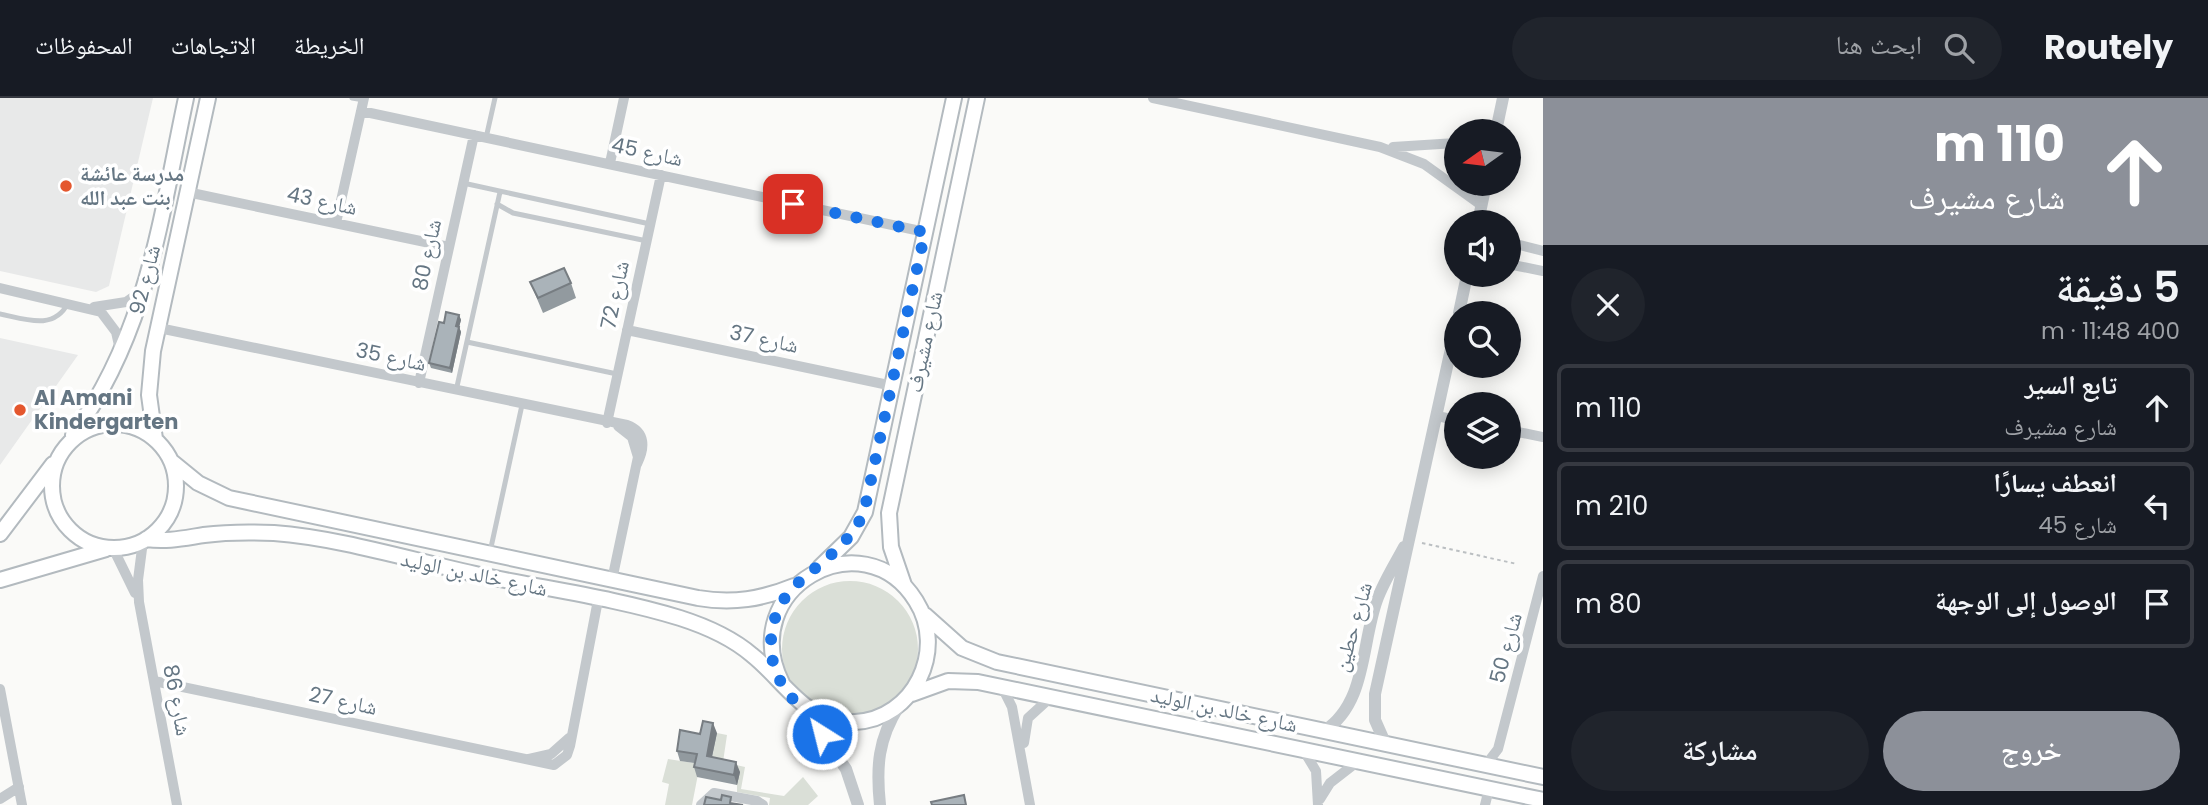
<!DOCTYPE html>
<html lang="ar">
<head>
<meta charset="utf-8">
<style>
	:root { --surface:#171b24; --page:#20242c; --text:#f1f3f6; --muted:#9ea1a6; --line:#363941; --accent:#8c9099 }
	body { margin:0; font-family:Poppins,"Noto Naskh Arabic",sans-serif; background:var(--page); color:var(--text); direction:rtl; height:100vh; display:flex; flex-direction:column; font-size:26px; white-space:nowrap }
	* { box-sizing:border-box; margin:0 }
	p { font-size:23px; color:var(--muted) }
	.icon { flex:none; width:38px; height:38px; fill:none; stroke:currentColor; stroke-width:2; stroke-linecap:round; stroke-linejoin:round }
	.map { position:relative; flex:1; overflow:hidden; direction:ltr }
	.drawer { display:flex; flex-direction:column; background:var(--surface); width:665px }
	.drawer>* { flex:none }
	.guide { background:#8c9099; color:#fff; overflow:hidden }
	.needle { width:46px; rotate:256deg }
	.tools { position:absolute; left:1444px; top:21px; display:grid; gap:14px }
	.tools a { display:grid; place-items:center; width:77px; height:77px; border-radius:50%; background:var(--surface); box-shadow:0 4px 18px #0003; font-size:35px }
	.pin { position:absolute; display:grid; place-items:center; width:60px; height:60px; color:#fff; margin:-30px; border-radius:14px; box-shadow:0 4px 10px #0006 }
	.me { position:absolute; width:77px; margin:-38px; rotate:324deg; stroke-linejoin:round; filter:drop-shadow(0 0 5px #0008) }
	.turn { display:flex; align-items:center; gap:24px; height:147px; padding:0 28px; font-size:32px }
	.turn .icon { width:91px; height:91px; stroke-width:2.5 }
	.turn b { display:block; font-size:49px; line-height:60px }
	.round { display:grid; place-items:center; flex:none; width:74px; height:74px; border-radius:37px; background:var(--page) }
	.head { display:flex; align-items:center; justify-content:space-between; height:119px; padding:0 28px }
	h1 { font-size:42px; font-weight:600; line-height:52px }
	.cta { display:flex; gap:14px; margin-top:auto; padding:14px 28px }
	.cta a { flex:1; height:80px; border-radius:42px; background:var(--accent); color:#fff; font-size:28px; font-weight:600; line-height:80px; text-align:center }
	.cta a+a { background:var(--page); color:var(--text) }
	ul { padding:0; list-style:none }
	li { display:flex; align-items:center; gap:21px; height:88px; margin:0 14px 10px; padding:0 14px; border:4px solid var(--line); border-radius:10px }
	li div { flex:1 }
	li b { display:block; font-size:26px }
	li em { font-style:normal }
	header { display:flex; align-items:center; gap:42px; box-sizing:border-box; height:98px; padding:0 35px; background:var(--surface); border-bottom:2px solid var(--line) }
	header strong { font-size:33px }
	nav { display:flex; gap:38px; margin-inline-start:auto; font-size:24px }
	.search { width:490px; height:63px; background:var(--page); display:flex; align-items:center; gap:18px; box-sizing:border-box; padding:0 24px; border-radius:38px; color:var(--muted); font-size:26px }
	main { display:flex; flex:1; min-height:0 }
	.map>svg:first-child { display:block }
	.built { fill:#e8e9e9 }
	.green { fill:#dadfd7 }
	.lines { fill:none; stroke-linecap:round; stroke-linejoin:round }
	.secondary-casing { stroke:#b3babf; stroke-width:18 }
	.path { stroke:#bbbfc2; stroke-width:2; stroke-dasharray:3.5 3.5; stroke-linecap:butt }
	.service { stroke:#c3c8cc; stroke-width:5 }
	.minor { stroke:#c3c8cc; stroke-width:10 }
	.tertiary { stroke:#c3c8cc; stroke-width:12 }
	.secondary { stroke:#fff; stroke-width:14 }
	.wall { fill:#929a9f }
	.shaded-wall { fill:#777d82 }
	.building { fill:#aab3b9; stroke:#777d82; stroke-width:2 }
	.route { stroke:#1a73e8; stroke-width:12; stroke-dasharray:0 21.6 }
	.poi-dot { fill:#e4572e; stroke:#fff; stroke-width:2.5 }
	.labels { text-anchor:middle; stroke-width:7; stroke-linejoin:round; paint-order:stroke }
	.street-label { font-size:21px; fill:#657683; stroke:#fff }
	.poi-label { font-size:21px; font-weight:bold; fill:#657683; stroke:#fff; text-anchor:start }
</style>
</head>
<body>
<header>
<strong>Routely</strong>
<div class="search"><svg class="icon" aria-label="search" viewBox="0 0 24 24"><circle cx="10" cy="10" r="6"/><path d="M15 15l6 6"/></svg>ابحث هنا</div>
<nav><a>الخريطة</a><a>الاتجاهات</a><a>المحفوظات</a></nav>
</header>
<main>
<section class="drawer">
<div class="guide">
<div class="turn"><svg class="icon" aria-label="ahead" viewBox="0 0 24 24"><path d="M12 20V5M6 11l6-6 6 6"/></svg><div><b>110 m</b>شارع مشيرف</div></div>
</div>
<div class="head"><div><h1>5 دقيقة</h1><p>400 m · 11:48</p></div><a class="round"><svg class="icon" aria-label="close" viewBox="0 0 24 24"><path d="M6 6l12 12M18 6L6 18"/></svg></a></div>
<ul>
<li><svg class="icon" aria-label="ahead" viewBox="0 0 24 24"><path d="M12 20V5M6 11l6-6 6 6"/></svg><div><b>تابع السير</b><p>شارع مشيرف</p></div><em>110 m</em></li>
<li><svg class="icon" aria-label="left" viewBox="0 0 24 24"><path d="M17 20v-9H6M10 6l-5 5 5 5"/></svg><div><b>انعطف يسارًا</b><p>شارع 45</p></div><em>210 m</em></li>
<li><svg class="icon" aria-label="arrive" viewBox="0 0 24 24"><path d="M6 21V4h12l-3 4 3 4H6"/></svg><div><b>الوصول إلى الوجهة</b></div><em>80 m</em></li>
</ul>
<div class="cta"><a>خروج</a><a>مشاركة</a></div>
</section>
<div class="map">
<svg width="1543" height="707" viewBox="0 0 1543 707">
	<rect width="100%" height="100%" fill="#fafaf8"/>
	<path class="built" d="M0,0H153L109,188L96,194L0,173Z
		M0,240L78,257L0,367Z"/>
	<path class="green" d="M782 551a68 68 0 1 1 136 0a68 68 0 1 1-136 0Z
		M717,635L727,637L723,664L745,669L741,691L784,698L803,679L818,698L808,707H769L770,700L737,694V687L710,668Z
		M668,661L700,666L692,707H665L669,686L662,684Z"/>
	<g class="lines">
		<defs>
			<path id="secondary" d="M52 388a62 62 0 1 1 124 0a62 62 0 1 1-124 0Z
				M73,337C148,233 160,122 186,0
				M155,341L149,297L153,253L208,0
				M171,363L198,385L229,400L698,500C733,506 762,501 794,488
				M0,436L53,366
				M146,441C167,444 184,440 204,437C227,434 251,434 274,435C341,440 414,463 480,477C546,491 615,500 680,520C705,528 731,539 752,557C786,584 805,626 855,624C914,621 947,552 916,503C863,418 735,491 782,585
				M820,469L851,439L865,414L954,0
				M0,482L106,451
				M904,487L891,449L889,415L977,0
				M925,517L962,550L997,564L1543,679
				M912,596L948,583L978,584L1543,702"/>
		</defs>
		<use href="#secondary" class="secondary-casing"/>
		<path class="path" d="M1422,445L1517,466"/>
		<path class="service" d="M352,0L364,2
			M486,40L495,0
			M463,85L650,126
			M497,106L513,115L647,143
			M0,216C25,221 54,233 68,205
			M467,244L617,276
			M456,293L500,94
			M490,454L522,307"/>
		<path class="minor" d="M1153,0L1380,49L1424,66L1481,107
			M361,13L925,134
			M1393,49L1456,45
			M610,65L624,0
			M187,94L449,149
			M336,125L364,0
			M1508,144L1543,153
			M1508,166L1543,173
			M0,190L101,214L116,234L120,252
			M94,209L126,204L143,192
			M159,230L627,327C646,334 645,350 637,366
			M627,232L893,288
			M419,285L474,37
			M1437,318L1456,322
			M607,325L661,77
			M1508,332L1543,339
			M143,443L138,482L139,504L177,707
			M113,450L135,495
			M612,482L638,359L632,339L618,328
			M154,583L554,667L567,657L570,648L598,502
			M0,591L22,707
			M1003,591L1012,609L1030,707
			M1024,645L1028,620L1050,600
			M1304,653L1316,673L1318,707
			M529,661L551,656L569,640
			M1485,668L1498,651L1543,478
			M0,701L19,689
			M1320,701L1330,685L1357,664
			M701,707L714,695L757,703L763,707
			M1485,707L1489,691"/>
		<path class="tertiary" d="M1496,33L1503,0
			M1478,124L1486,86
			M1459,215L1467,177
			M802,608L846,671L858,707
			M1324,633C1367,605 1361,546 1377,502C1384,483 1395,466 1404,449
			M1386,647L1375,622V596L1456,228
			M880,707C876,669 878,641 899,608"/>
		<use href="#secondary" class="secondary"/>
	</g>
	<path class="wall" d="M530,184L571,185L576,200L543,215Z
		M459,217L461,222L459,229L461,234L452,275L431,270L429,265Z
		M717,635L712,659L740,674L737,687L697,679L694,669V665L680,663L677,653L700,636Z"/>
	<path class="shaded-wall" d="M459,217L461,222L458,233L456,228Z
		M459,229L461,234L452,275L450,270Z
		M713,625L717,635L710,668L707,658Z
		M736,664L740,674L737,687L734,677Z"/>
	<path class="building" d="M564,170L571,185L538,200L530,184Z
		M446,214L459,217L456,228L459,229L450,270L429,265L439,224L444,225Z
		M703,623L713,625L707,658L736,664L734,677L694,669L697,656L677,653L680,632L700,636Z
		M722,697L731,699L730,705L743,707H704L706,699L721,702Z
		M964,697L966,707H932L931,704Z"/>
	<g class="lines">
		<path class="route" d="M793,106L925,134L864,414C849,448 822,462 796,487C769,512 763,555 782,586C793,604 810,619 822,636"/>
	</g>
	<g class="poi-dot">
		<circle cx="66" cy="88" r="7"/>
		<circle cx="20" cy="312" r="7"/>
	</g>
	<g class="labels">
		<g class="street-label">
			<text transform="translate(647 54) rotate(12)" y="7">شارع 45</text>
			<text transform="translate(322 103) rotate(12)" y="7">شارع 43</text>
			<text transform="translate(427 157) rotate(-78)" y="7">شارع 80</text>
			<text transform="translate(145 182) rotate(-76)" y="7">شارع 92</text>
			<text transform="translate(615 197) rotate(-78)" y="7">شارع 72</text>
			<text transform="translate(764 241) rotate(12)" y="7">شارع 37</text>
			<text transform="translate(925 244) rotate(-78)" y="7">شارع مشيرف</text>
			<text transform="translate(391 259) rotate(12)" y="7">شارع 35</text>
			<text transform="translate(474 476) rotate(12)" y="7">شارع خالد بن الوليد</text>
			<text transform="translate(1353 529) rotate(-74)" y="7">شارع حطين</text>
			<text transform="translate(1506 550) rotate(-75)" y="7">شارع 50</text>
			<text transform="translate(177 602) rotate(79)" y="7">شارع 86</text>
			<text transform="translate(343 603) rotate(12)" y="7">شارع 27</text>
			<text transform="translate(1224 612) rotate(12)" y="7">شارع خالد بن الوليد</text>
		</g>
		<g class="poi-label">
			<text x="80" y="83">مدرسة عائشة<tspan x="80" dy="24">بنت عبد الله</tspan></text>
			<text x="34" y="307">Al Amani<tspan x="34" dy="24">Kindergarten</tspan></text>
		</g>
	</g>
</svg>
<div class="tools">
<a><svg class="needle" viewBox="-14 -14 28 28"><path d="M0-13l5 13h-10z" fill="#e53935"/><path d="M0 13l5-13h-10z" fill="#9ea1a6"/></svg></a>
<a><svg class="icon" aria-label="sound" viewBox="0 0 24 24"><path d="M4 9h4l5-4v14l-5-4H4zM17 9q2 3 0 6"/></svg></a>
<a><svg class="icon" aria-label="search" viewBox="0 0 24 24"><circle cx="10" cy="10" r="6"/><path d="M15 15l6 6"/></svg></a>
<a><svg class="icon" aria-label="layers" viewBox="0 0 24 24"><path d="M12 4l9 5-9 5-9-5zM3 14l9 5 9-5"/></svg></a>
</div>
<div class="pin" style="left:793px;top:106px;background:#d93025"><svg class="icon" aria-label="arrive" viewBox="0 0 24 24"><path d="M6 21V4h12l-3 4 3 4H6"/></svg></div>
<svg class="me" style="left:822px;top:636px" viewBox="-20 -20 40 40"><circle r="17" fill="#1a73e8" stroke="#fff" stroke-width="3"/><path d="M0-11L8 9 0 5-8 9z" fill="#fff"/></svg>
</div>
</main>
</body>
</html>
